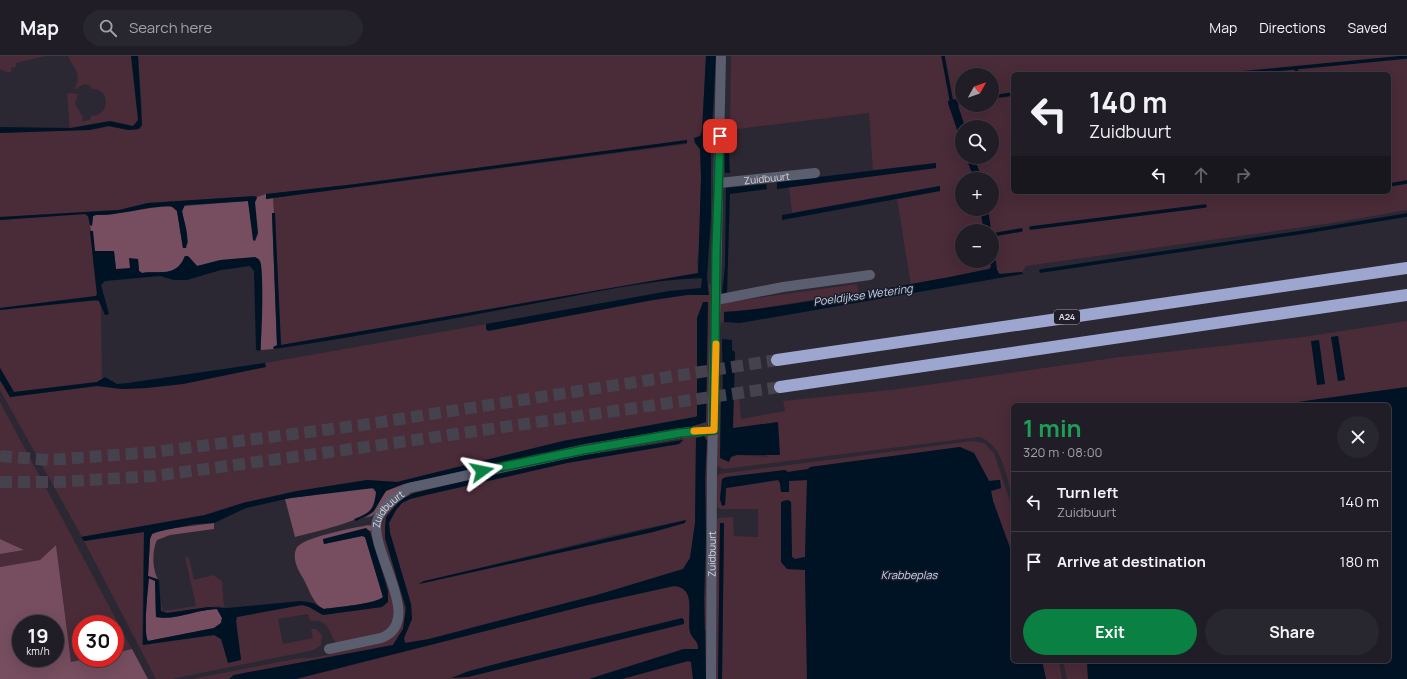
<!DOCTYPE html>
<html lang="en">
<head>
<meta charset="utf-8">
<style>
	:root { --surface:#201d26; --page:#28262e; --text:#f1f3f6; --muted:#a2a2a7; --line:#3d3b43; --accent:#0b8043 }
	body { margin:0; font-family:Manrope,sans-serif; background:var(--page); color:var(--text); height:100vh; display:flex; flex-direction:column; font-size:15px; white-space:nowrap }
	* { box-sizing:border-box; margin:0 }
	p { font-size:13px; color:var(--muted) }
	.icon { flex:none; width:22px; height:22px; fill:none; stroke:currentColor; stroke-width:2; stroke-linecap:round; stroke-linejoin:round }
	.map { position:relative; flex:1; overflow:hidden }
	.panel { position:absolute; left:1011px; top:347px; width:380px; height:260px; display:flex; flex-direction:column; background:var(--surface); border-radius:6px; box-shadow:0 4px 16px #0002,0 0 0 1px var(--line) }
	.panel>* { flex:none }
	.top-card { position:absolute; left:1011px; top:16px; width:380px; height:122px; border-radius:6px; box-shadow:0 4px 16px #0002,0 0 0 1px var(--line); background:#201d26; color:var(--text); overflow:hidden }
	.needle { width:26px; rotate:50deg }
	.controls { position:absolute; left:955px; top:12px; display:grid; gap:8px }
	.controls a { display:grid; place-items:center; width:44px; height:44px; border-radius:50%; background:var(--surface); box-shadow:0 4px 16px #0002,0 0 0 1px var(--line); font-size:20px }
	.speed { position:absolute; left:12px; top:559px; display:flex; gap:8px; font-size:20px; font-weight:700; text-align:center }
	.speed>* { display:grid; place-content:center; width:52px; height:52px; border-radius:50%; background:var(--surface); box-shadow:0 4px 16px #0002,0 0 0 1px var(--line); line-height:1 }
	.speed small { font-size:10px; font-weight:400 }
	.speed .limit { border:6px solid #d22; background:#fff; color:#111 }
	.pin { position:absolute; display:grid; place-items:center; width:34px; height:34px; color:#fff; margin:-17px; border-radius:8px; box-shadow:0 2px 6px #0006 }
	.me { position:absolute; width:44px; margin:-22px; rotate:78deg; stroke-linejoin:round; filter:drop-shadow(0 0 3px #0008) }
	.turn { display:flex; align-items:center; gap:14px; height:84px; padding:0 12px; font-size:18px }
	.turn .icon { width:52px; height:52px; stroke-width:2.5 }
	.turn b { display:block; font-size:28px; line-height:34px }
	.lanes { display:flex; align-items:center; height:38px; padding:0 12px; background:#0003; justify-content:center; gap:20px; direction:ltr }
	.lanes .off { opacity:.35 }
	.round { display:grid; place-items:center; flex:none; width:42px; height:42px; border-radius:21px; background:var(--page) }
	.headline { display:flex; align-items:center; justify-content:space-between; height:68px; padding:0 12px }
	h1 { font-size:24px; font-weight:700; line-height:30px; color:#1e9e55 }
	.primary-button { display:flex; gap:8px; margin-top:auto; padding:8px 12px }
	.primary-button a { flex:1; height:46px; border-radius:24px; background:var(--accent); color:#fff; font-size:16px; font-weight:700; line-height:46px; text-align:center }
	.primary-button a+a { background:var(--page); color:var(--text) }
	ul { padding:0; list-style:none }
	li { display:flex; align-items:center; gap:12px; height:60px; padding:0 12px; border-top:1px solid var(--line) }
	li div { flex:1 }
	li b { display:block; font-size:15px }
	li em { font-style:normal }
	header { display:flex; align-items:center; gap:24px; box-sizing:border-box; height:56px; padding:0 20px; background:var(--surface); border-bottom:1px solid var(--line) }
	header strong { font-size:19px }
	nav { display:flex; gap:22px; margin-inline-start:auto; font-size:14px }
	.search { width:280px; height:36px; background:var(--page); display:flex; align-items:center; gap:10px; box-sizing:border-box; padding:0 14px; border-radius:22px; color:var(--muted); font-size:15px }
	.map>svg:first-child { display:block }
	.green { fill:#4a2b38; fill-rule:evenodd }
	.forest { fill:#764e5f; fill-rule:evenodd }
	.water { fill:#001325; fill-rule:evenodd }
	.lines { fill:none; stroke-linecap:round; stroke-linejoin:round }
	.stream { stroke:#001325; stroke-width:3.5 }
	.motorway-tunnel { stroke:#45414d; stroke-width:12; stroke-dasharray:12 6; stroke-linecap:butt }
	.minor { stroke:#5a5e6e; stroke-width:10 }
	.motorway { stroke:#9ca6ce; stroke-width:12 }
	.route-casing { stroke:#07532c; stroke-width:10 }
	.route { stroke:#0b8043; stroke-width:7 }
	.slow { stroke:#f59e0b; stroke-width:7 }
	.labels { text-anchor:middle; stroke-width:3; stroke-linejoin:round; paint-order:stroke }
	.shield { fill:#211d29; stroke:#a29fa8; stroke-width:1 }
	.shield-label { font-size:9px; font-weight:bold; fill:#d9d7df }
	.street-label { font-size:10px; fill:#d9d7df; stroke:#211d29 }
	.water-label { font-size:11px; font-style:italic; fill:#b9d8f6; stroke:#211d29 }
</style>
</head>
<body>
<header>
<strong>Map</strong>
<div class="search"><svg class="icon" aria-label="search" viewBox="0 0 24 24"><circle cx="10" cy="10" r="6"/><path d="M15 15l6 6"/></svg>Search here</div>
<nav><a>Map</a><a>Directions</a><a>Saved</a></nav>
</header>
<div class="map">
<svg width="1407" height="623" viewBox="0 0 1407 623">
	<rect width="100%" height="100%" fill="#2b2733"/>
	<path class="green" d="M0,0H46L16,7V11L11,12V16H6L0,13Z
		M68,0H135L140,69L129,72L113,66L96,73L111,70L126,74L139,73L142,53L138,0H706L702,75L700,80L694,83L700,93L701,121L700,181L697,207L698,217L281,289L273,142L687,88V84L356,128L266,138L259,141L254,140L148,147L119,154L0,161V77L95,73L70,74L67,38L70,37L78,38L75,48L83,61L82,65L90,64L91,60C110,60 111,33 92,33L89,29L84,28L74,34C83,17 74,14 68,0Z
		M731,0H1407V154L1339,166L1026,210L1022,216L1001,219L997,214L988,153H992V123H982L974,101H992V71H965L955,43L949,45L948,47L962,88V101H966L974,123H962V153H980L984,175H962V205H990L991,211L989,213L911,229L897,143L940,135L939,130L792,157L789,131L936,112V107L873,114L869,57L730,74ZM1013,18H1389V136H1013ZM962,19H992V49H962Z
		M85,158L89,161C92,186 93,212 97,238L96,240L0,252V164Z
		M708,228H713L710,365L706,370L683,373L706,366L708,246L697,262V360L695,361L563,385L397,426L367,424L297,435L243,447L205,459L82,481L0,334V324L10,341L97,330L122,333L146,332L183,328L265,311V307L486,268L488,275L653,244L687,239H708Z
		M857,228L859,237L756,253L724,256V266L721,267L720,247Z
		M91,245H99L101,250L102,324L97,326L14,336L0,312V254Z
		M1407,265V331L1276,349H1013V422L1011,427L1013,429V442C1006,421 1003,388 979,381L724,413L717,410L719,338L723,335L721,338L720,402L737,399L768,401L733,373V334L739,339L741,363L785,355L783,345L899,333L1120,301L1303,281ZM1338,280L1345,324L1338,325L1331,281Z
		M0,346L132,593L115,597V568H81V602H90L71,606L56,489L40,504L0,511V498L23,494L0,483Z
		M705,377L709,381L708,574H705C704,543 707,513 706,483C706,450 705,418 707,385L704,380L696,382L695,467L690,502L683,513L597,539L429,583L409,587L404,586V582L412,563L411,548L390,477L389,467L396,454L402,447L410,443L426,439L567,407L679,388L683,385L681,380ZM686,464L684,467L653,476L419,528V527L614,479Z
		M972,385L984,387L994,397L1013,454V500L993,445L991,434L1001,432L1000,424L989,425L974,397L960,391L811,411L808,413L788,416L785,414L726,421L722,423L720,443L725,449L726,432L778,424L780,427L781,436H788L789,425L807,424L805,501L795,503L792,501L791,446L788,444H783L787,513H805L807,623H722L724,467H720L718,623H714L716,465L718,462L733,461L734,480L758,481V453H720L717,451V421L719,418Z
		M565,400L567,403L554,404L414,437L398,447L386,463L385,482L406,556L403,573L393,589L234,619L229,623H192L300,602C324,605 374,582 397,573L381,481C382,457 388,454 404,438Z
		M373,470L393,538L395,564L383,578L337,587C327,578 332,563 310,565L308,558L278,563L283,588L313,582L311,573H316L322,579L321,589L314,594L172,623H156L84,485L144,476L142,588L214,579L218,580L241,604L236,565L237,561L302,549L309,551L323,559L382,551L388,535L370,476Z
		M185,501L189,502L194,524L213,519L222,525L224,552L219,550L167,557L161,555L159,526L160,543L163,555L196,550Z
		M674,530C698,532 686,561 690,576C692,583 699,585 698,593H683L589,623H296L588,549Z
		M688,605L691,606L693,623H622Z
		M1042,605H1059L1062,623H1046Z
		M1063,605H1087L1088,623H1067Z"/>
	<path class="forest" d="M266,138V143L273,142L274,157H272L277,289L274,293L261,294L260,207C240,197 219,207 197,210L190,202L185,200C176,222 162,214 142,217L139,215L138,203L129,213H116L114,196H95L94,194L90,169H92L93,160C97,158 103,159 108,159C129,156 152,147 173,151L177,155L183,192L188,187L182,155L184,150L248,145L254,185L255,146L257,141Z
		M420,424L393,439L372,460L364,462C381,453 376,446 386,435C393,428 410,426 420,424Z
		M364,432H372L376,436C376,441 376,447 373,451C364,466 313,476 295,481L285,443Z
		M214,467V473L170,479L157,484C152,494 152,513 158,523L148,520L150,483L152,478L167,473Z
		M368,469L373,470L370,476L369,474L341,479L323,484L324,488L362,480L365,481L383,541C378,547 331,553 322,553C312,545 309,533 303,522C298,514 292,503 296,493C301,481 354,472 368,469Z
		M0,483L24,494L0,498Z
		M56,489L71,606L90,602H115V597L132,593L148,623H0V511L40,504ZM21,568H55V602H21Z
		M148,522L155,525L156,561C174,565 198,553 217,553L222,562L221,567L214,572L148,585C143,578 148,534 148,522Z"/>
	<path class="water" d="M131,0H138L142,69L139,73L129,74L108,70L90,74L0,77V71L70,72L110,65L133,70L138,64Z
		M706,0H716L711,88V160L707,222L709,239H687L653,244L488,275L486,273V268L669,235L701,232L702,222C647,224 591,237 537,247C449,263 362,280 274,293L273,291L277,289L272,157H275L281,289L698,217L701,121L700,93L695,87L694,82L700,80L702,75Z
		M956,43L965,71H962V88L948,47V45Z
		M724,79H728L730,117H725Z
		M687,84V87L273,142L266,143V138L356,128Z
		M966,101H974L982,123H974Z
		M936,107V112L777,133V126Z
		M766,128L767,133L730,138L727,238H722L725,210L726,132Z
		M940,130V135L782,164V159Z
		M255,140L257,142L255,146L258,177L255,185L253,184L248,145L185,149L182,155C184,166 190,180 186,192H183L177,155L171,150C145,151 121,159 95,159L93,160L92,170L90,169L88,160L85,158L0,164V161L119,154L148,147Z
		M980,153H988L991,175H984Z
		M90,175H93L95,195H114L116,213L130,212L129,202L138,203L139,215L142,217C161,214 176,222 185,200H188L197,210L220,204L255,201C257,202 258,202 260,205C264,212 262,284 260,295L256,294L254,215L250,210L221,214L187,224H174L160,220L105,225L101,229L109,258L106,259H105L99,245L96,244L0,254V252L96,240L97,238Z
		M992,180L997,214L999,218L1022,216L1023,218L740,267L724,266V256C759,254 795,247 830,242C883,233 936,224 989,213L991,211L990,205H992Z
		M703,246H708L706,366L683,373L588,387L404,428L386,435L373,456L356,465L354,463C371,457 374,453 376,436L374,432L290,442L246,452L214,467L195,468L156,476L152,478L150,483L148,520L159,524L161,555L167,557L208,551L227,552L301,545L313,547L324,553C335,551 377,548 383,541L365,481L362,480L324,488L323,483L366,472L370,476L388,535V546L382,551L323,559L309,551L302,549L237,561L236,565L241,604L228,607L221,583L214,579L143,589L144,476L84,485L81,481L205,459L243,447L297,435L367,424L397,426L563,385L695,361L697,360V262ZM149,522L155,525L156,561C174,565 198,553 217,553L222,562L221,567L214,572L148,585C143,577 148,534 149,522Z
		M1338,280L1345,324L1338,325L1331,281Z
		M722,283L732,284V294L735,296L733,372L778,366L780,399H737L731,401L729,406L720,402L721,338L723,335Z
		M1319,284L1325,328L1317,329L1311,285Z
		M265,307L266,311L183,328L146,332L122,333L97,330L10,341L0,324V312L14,336L97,326L105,321L117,328L128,327Z
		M1407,331V623H1088L1087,605H1389V349H1276Z
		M704,380L707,385L705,421L706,482L704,543L706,623H693L691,606L688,605L622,623H589L684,593H698C699,585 692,583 690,576C686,561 698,532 674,530L588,549L296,623H229L234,619L393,589L403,573L406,552L385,482V471L386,461L400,444L414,437L554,404L683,384L679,388L567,407L426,439L410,443L402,447L396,454L389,467L390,477L411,548L412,563L404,582L405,587L429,583L597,539L683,513L690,502L695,467L696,382Z
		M960,391L974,397L989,425L1000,424L1001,432L991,435L993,445L1013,500V605H1042L1046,623H807L805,514L787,513L781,506V446L788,444L791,446L792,501L795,503L805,501L807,424L789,425V436H781L780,427L778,424L726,432L725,449L722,450L720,443L722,423L726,421L785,414L788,416L808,413L810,411Z
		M686,464L685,467L653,476L419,528L424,525Z
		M720,467H724L722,623H718Z
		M682,562L684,564V568L468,621L451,622L469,615L511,604Z"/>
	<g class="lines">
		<path class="stream" d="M943,0L952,48
			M1296,12L1297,18
			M1230,18L1407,1
			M992,41L1013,38
			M953,48L962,46
			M1389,129L1407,126
			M1319,137L1330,136
			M1031,172L1205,150
			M992,179L1021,174
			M1041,215L1304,176L1407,159"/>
		<path class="motorway-tunnel" d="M0,400L49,404L155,396L362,369L777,304
			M0,426H58L154,420L359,392L780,331"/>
		<g class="minor">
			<path id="s1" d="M719,127L815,117"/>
			<path d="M716,244L783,231L870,219"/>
			<path id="s2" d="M329,593L381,582C426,565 369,496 377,465C381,451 398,440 409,432L583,394L681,377L714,374"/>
			<path id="s3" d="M711,623L712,415L721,0"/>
		</g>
		<path class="motorway" d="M777,304L1407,212
			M780,331L1407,239"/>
	</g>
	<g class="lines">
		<defs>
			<path id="route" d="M482,415L583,394L680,377L714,374L716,195L720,80"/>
		</defs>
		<use href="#route" class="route-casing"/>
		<use href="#route" class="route"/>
		<path class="slow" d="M694,375L714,374L716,288"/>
	</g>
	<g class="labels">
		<rect class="shield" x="1054" y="254" width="26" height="14" rx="3"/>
		<g class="shield-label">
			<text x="1067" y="264">A24</text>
		</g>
		<g class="street-label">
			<text dy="4" stroke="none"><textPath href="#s1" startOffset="48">Zuidbuurt</textPath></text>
			<text dy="4" stroke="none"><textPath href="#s2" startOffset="197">Zuidbuurt</textPath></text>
			<text dy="4" stroke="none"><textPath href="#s3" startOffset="125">Zuidbuurt</textPath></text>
		</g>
		<g class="water-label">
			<text transform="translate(863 239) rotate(-8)" y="4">Poeldijkse Wetering</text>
			<text x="909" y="523">Krabbeplas</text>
		</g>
	</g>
</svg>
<div class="controls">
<a><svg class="needle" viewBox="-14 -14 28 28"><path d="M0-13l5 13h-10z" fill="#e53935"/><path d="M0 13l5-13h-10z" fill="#a2a2a7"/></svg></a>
<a><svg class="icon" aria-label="search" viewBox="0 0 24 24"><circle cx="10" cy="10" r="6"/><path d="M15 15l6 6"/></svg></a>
<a>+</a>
<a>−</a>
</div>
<div class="speed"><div>19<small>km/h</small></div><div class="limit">30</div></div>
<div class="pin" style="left:720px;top:80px;background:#d93025"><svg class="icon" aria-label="arrive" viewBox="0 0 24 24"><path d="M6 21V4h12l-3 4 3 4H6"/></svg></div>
<svg class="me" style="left:482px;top:415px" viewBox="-20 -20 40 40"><path d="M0-17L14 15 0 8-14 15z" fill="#0b8043" stroke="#fff" stroke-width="4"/></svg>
<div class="top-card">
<div class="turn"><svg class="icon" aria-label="left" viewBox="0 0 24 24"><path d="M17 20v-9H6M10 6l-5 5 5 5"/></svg><div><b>140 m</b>Zuidbuurt</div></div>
<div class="lanes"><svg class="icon" aria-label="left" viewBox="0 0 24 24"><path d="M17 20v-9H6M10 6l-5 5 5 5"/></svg><svg class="icon off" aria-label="ahead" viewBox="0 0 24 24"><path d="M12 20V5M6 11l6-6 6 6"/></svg><svg class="icon off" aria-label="right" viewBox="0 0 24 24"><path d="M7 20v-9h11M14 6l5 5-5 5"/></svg></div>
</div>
<section class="panel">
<div class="headline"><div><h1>1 min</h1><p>320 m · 08:00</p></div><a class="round"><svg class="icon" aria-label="close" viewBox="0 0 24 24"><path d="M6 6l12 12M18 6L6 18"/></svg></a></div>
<ul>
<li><svg class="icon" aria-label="left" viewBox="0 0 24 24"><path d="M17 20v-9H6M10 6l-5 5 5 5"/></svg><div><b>Turn left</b><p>Zuidbuurt</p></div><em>140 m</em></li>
<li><svg class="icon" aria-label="arrive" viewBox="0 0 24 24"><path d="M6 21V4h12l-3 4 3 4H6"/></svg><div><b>Arrive at destination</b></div><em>180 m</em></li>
</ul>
<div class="primary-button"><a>Exit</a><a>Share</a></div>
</section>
</div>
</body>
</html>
